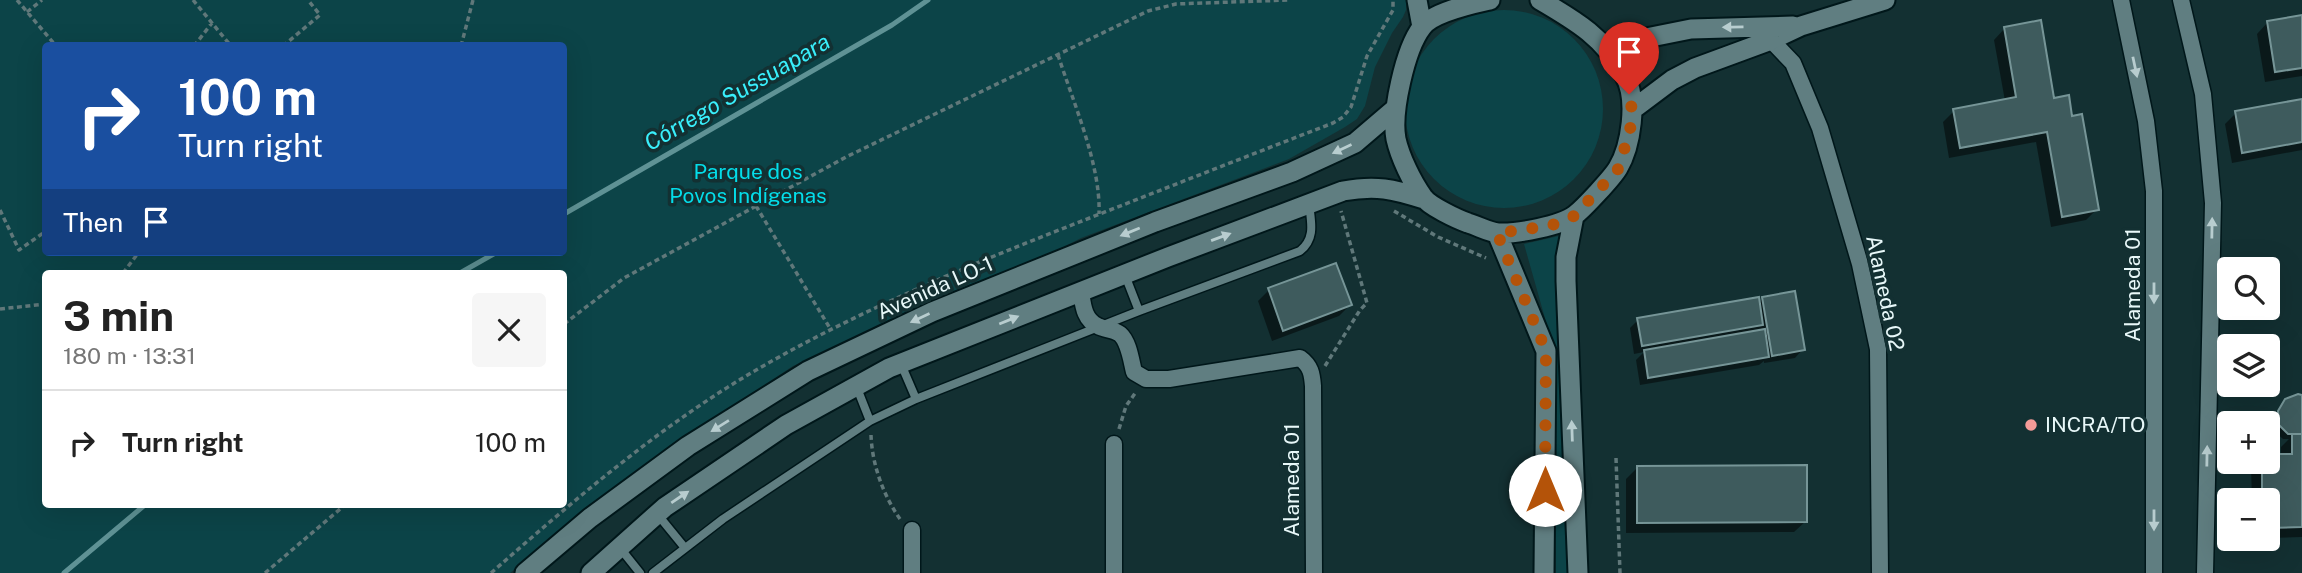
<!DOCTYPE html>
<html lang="en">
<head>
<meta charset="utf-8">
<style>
	:root { --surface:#fff; --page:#f6f6f6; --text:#222; --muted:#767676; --line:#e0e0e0 }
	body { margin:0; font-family:"Public Sans",sans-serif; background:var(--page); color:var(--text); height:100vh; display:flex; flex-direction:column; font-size:26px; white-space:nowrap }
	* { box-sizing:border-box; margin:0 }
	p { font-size:23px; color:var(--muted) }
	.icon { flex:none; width:38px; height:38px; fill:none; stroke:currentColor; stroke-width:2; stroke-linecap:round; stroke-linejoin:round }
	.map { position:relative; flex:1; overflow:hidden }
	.details { position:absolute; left:42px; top:270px; width:525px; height:238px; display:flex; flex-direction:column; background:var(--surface); border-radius:7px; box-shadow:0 7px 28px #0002 }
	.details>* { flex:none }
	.hud { position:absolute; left:42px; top:42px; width:525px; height:214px; border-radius:7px; box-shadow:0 7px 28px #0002; background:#1a4fa0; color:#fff; overflow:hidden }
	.buttons { position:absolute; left:2217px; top:257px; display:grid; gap:14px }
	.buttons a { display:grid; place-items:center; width:63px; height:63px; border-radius:7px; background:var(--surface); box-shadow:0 7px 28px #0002; font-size:35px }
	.pin { position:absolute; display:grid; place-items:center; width:60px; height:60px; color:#fff; margin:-72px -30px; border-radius:50% 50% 50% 0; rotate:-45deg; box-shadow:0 0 7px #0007 }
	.pin .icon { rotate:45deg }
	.me { position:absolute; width:77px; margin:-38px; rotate:0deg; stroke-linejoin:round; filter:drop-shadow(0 0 5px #0008) }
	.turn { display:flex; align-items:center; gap:24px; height:147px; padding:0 21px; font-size:32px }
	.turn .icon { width:91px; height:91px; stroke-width:2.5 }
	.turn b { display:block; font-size:49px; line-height:60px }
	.then { display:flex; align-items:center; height:66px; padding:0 21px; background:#0003; gap:14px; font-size:26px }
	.round { display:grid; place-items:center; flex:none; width:74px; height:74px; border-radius:7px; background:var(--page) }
	.headline { display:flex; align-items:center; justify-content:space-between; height:119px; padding:0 21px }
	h1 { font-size:42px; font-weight:700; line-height:52px }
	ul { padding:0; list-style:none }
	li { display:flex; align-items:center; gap:21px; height:105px; padding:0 21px; border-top:2px solid var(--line) }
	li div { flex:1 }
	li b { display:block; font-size:26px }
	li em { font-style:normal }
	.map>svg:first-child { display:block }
	.green { fill:#0c4448; fill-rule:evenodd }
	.shadow { fill:#0007 }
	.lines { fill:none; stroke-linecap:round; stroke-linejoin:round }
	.stream { stroke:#5f9295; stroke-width:5 }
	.building { fill:#3e5b5d; stroke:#769597; stroke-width:2 }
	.service-casing { stroke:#00171a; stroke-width:11 }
	.minor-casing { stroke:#00171a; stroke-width:19 }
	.tertiary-casing { stroke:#00171a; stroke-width:23 }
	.path { stroke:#60787a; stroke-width:3.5; stroke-dasharray:5 3.5; stroke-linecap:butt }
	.service { stroke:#607e81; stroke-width:8 }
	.minor { stroke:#607e81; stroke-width:16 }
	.tertiary { stroke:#607e81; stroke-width:19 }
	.oneway { fill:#b8cdcf }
	.route { stroke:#b45309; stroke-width:12; stroke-dasharray:0 21.6 }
	.poi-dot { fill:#f59b98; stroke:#133032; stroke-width:2.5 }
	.labels { text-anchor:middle; stroke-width:7; stroke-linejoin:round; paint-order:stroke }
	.park-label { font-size:21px; fill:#04dde9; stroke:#133032 }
	.street-label { font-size:21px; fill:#e8f8f9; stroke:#133032 }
	.poi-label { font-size:21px; fill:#e8f8f9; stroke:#133032; text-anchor:start }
	.water-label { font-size:23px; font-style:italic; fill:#39effb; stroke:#133032 }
</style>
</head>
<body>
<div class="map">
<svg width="2302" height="573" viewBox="0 0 2302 573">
	<rect width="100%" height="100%" fill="#133032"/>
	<path class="green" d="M0,0H1406V10L1403,17L1392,33L1375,67L1365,106L1357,119L1345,127L1289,159L1081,238L1023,268L925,306L793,366L676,443L510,573H0ZM46,46H564V252H46ZM46,273H564V504H46Z
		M1405 109a99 99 0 1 1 198 0a99 99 0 1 1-198 0Z
		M1563,235L1571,573H1556L1554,350L1524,244Z"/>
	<path class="shadow" d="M2302,17V76L2265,82L2257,34L2268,22Z
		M2005,28L2053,100L2071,118L2097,209L2086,220L2051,227L2036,142L1949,158L1943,122L1954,111L2005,101L1994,40Z
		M2302,101V150L2232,163L2225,124L2236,113Z
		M1269,290L1350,305L1339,316L1272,341L1258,301Z
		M1762,299L1803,349L1795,358L1764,363V361L1759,365L1640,385L1636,360L1644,352L1634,354L1630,328L1638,320L1758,304Z
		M2302,397V537L2268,538V500H2252L2251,467L2256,462H2268V456H2281V447L2289,439H2283L2274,431L2273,418L2281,406Z
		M1638,467L1806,521L1794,532L1626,533V479Z"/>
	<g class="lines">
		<path class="stream" d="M564,214L892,25L928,0
			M460,273L497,252
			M64,573L146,504"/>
	</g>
	<path class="building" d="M2302,15V68L2275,72L2267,21Z
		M2041,20L2054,98L2069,95L2072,116L2082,114L2099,210L2062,217L2047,132L1960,148L1953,109L2016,97L2004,27Z
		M2302,99V142L2242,153L2235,111Z
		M1336,263L1352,305L1283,331L1268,288Z
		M1795,291L1805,350L1772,356L1762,297Z
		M1759,297L1763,325L1642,346L1637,318Z
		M1765,329L1769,357L1648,378L1644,350Z
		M2298,394L2302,395V434H2288L2279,425L2278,411L2285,399Z
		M2292,434H2302V527L2268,528V500H2262V462H2268V454H2292Z
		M1807,465V522L1637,523V466Z"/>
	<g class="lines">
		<defs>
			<path id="service" d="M1125,275L1139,311
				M901,364L916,399
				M857,388L870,421
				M658,515L685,548
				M620,548L640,573
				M653,573L723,519L870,421L916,399L1139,311L1300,251C1316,238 1311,222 1309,204"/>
			<path id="minor" d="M2121,0L2146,121L2154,191V573
				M2181,0L2203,94L2213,203L2205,573
				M1771,40L1793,63L1820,128L1860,264L1878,349L1880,573
				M1081,292C1083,305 1084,320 1098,326C1105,330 1113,329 1120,334C1129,342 1131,360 1134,372L1146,379H1169L1300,358C1311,366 1312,374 1313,386L1314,573
				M912,530V573
				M1114,573V444"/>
			<path id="tertiary" d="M1417,0L1422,27
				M1490,0C1472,4 1433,12 1422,27C1405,49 1391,113 1396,139C1400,157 1412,182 1423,197C1429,206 1457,219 1468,223C1478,226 1489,232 1498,233C1516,234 1561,226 1575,215C1584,208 1612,178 1618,168C1631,146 1638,100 1625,76C1605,38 1576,21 1540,0
				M1606,46L1691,29L1793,26
				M1632,110L1672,80L1695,68L1771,40L1801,26L1885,0
				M1574,216L1566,257V281L1578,573
				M1497,233L1546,351L1544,573
				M525,573L590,518L688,446L808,371L932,312L1155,222L1292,172L1355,143L1396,108
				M591,573L665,507L786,425L889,368L1168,257L1343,191C1376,185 1393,189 1424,199"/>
		</defs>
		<use href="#service" class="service-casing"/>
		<use href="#minor" class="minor-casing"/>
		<use href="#tertiary" class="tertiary-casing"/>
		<path class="path" d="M17,0L56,46
			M193,0L231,46
			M27,12L42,0
			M194,46L212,23
			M283,46L320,15L308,0
			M461,46L473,0
			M1058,55C1073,102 1101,165 1099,214
			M756,206L831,330
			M0,210L19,250L46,231
			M1394,211L1438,237L1486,258
			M123,273L139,252
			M0,309L46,304
			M564,324L624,278L846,157L1148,11L1176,4L1288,0
			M1325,366L1360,310L1367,303L1341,211
			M1119,429L1126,406L1136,392
			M871,435C872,464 883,495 900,519
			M1616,458L1620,573
			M265,573L346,504
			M491,573C572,502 654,431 746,376C852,313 967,266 1082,221C1166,188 1250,155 1333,123L1343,117L1351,107L1367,56L1393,10V0"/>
		<use href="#service" class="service"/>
		<use href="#minor" class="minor"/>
		<use href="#tertiary" class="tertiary"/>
	</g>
	<defs><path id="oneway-solid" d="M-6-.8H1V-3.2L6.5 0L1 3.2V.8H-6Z" transform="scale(1.75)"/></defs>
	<g class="oneway">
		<use href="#oneway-solid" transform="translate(1733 27) rotate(179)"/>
		<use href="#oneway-solid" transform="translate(2135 67) rotate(78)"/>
		<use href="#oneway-solid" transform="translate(1342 149) rotate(155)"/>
		<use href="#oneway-solid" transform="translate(2212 228) rotate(-89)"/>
		<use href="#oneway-solid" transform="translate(1130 232) rotate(158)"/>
		<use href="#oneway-solid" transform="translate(1221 237) rotate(-20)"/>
		<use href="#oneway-solid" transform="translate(2154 293) rotate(90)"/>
		<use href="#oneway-solid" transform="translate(920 318) rotate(155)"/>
		<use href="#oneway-solid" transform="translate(1009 320) rotate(-22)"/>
		<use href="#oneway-solid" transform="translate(720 426) rotate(148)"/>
		<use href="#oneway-solid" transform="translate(1572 431) rotate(-92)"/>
		<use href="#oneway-solid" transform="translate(2207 456) rotate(-89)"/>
		<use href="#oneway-solid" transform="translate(680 497) rotate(-34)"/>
		<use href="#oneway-solid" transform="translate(2154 520) rotate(90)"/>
	</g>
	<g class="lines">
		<path class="route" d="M1545,490L1546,351L1497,233L1550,226L1574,216L1618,169L1630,131L1632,110L1629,94"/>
	</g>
	<circle class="poi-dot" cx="2031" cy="425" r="7"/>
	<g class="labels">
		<g class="park-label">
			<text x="748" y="179">Parque dos<tspan x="748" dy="24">Povos Indígenas</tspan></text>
		</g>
		<g class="street-label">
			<text transform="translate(2133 285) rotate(-90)" y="7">Alameda 01</text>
			<text transform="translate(935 288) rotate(-24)" y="7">Avenida LO-1</text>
			<text transform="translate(1885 293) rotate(78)" y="7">Alameda 02</text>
			<text transform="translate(1292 480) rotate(-90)" y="7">Alameda 01</text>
		</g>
		<g class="poi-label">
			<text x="2045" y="432">INCRA/TO</text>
		</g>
		<g class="water-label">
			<text transform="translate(737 92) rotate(-30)" y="8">Córrego Sussuapara</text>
		</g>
	</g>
</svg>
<div class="buttons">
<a><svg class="icon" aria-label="search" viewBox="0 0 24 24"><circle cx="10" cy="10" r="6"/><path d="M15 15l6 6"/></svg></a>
<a><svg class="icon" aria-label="layers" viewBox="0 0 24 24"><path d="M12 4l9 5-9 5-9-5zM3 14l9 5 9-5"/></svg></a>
<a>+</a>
<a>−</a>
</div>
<div class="pin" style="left:1629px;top:94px;background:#d93025"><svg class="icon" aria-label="arrive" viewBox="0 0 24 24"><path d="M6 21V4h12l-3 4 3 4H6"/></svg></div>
<svg class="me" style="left:1545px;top:490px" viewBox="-20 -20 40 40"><circle r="19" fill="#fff"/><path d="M0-13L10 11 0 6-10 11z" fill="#b45309"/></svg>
<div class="hud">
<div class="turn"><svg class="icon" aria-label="right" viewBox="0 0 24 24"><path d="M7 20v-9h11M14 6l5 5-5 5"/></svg><div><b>100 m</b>Turn right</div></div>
<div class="then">Then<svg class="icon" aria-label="arrive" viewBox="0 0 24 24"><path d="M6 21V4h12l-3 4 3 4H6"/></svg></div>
</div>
<section class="details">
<div class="headline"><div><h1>3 min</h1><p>180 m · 13:31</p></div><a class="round"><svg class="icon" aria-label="close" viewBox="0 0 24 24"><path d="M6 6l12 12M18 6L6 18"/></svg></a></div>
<ul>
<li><svg class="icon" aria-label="right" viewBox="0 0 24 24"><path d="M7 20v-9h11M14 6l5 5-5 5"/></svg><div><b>Turn right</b></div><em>100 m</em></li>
</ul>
</section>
</div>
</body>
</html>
